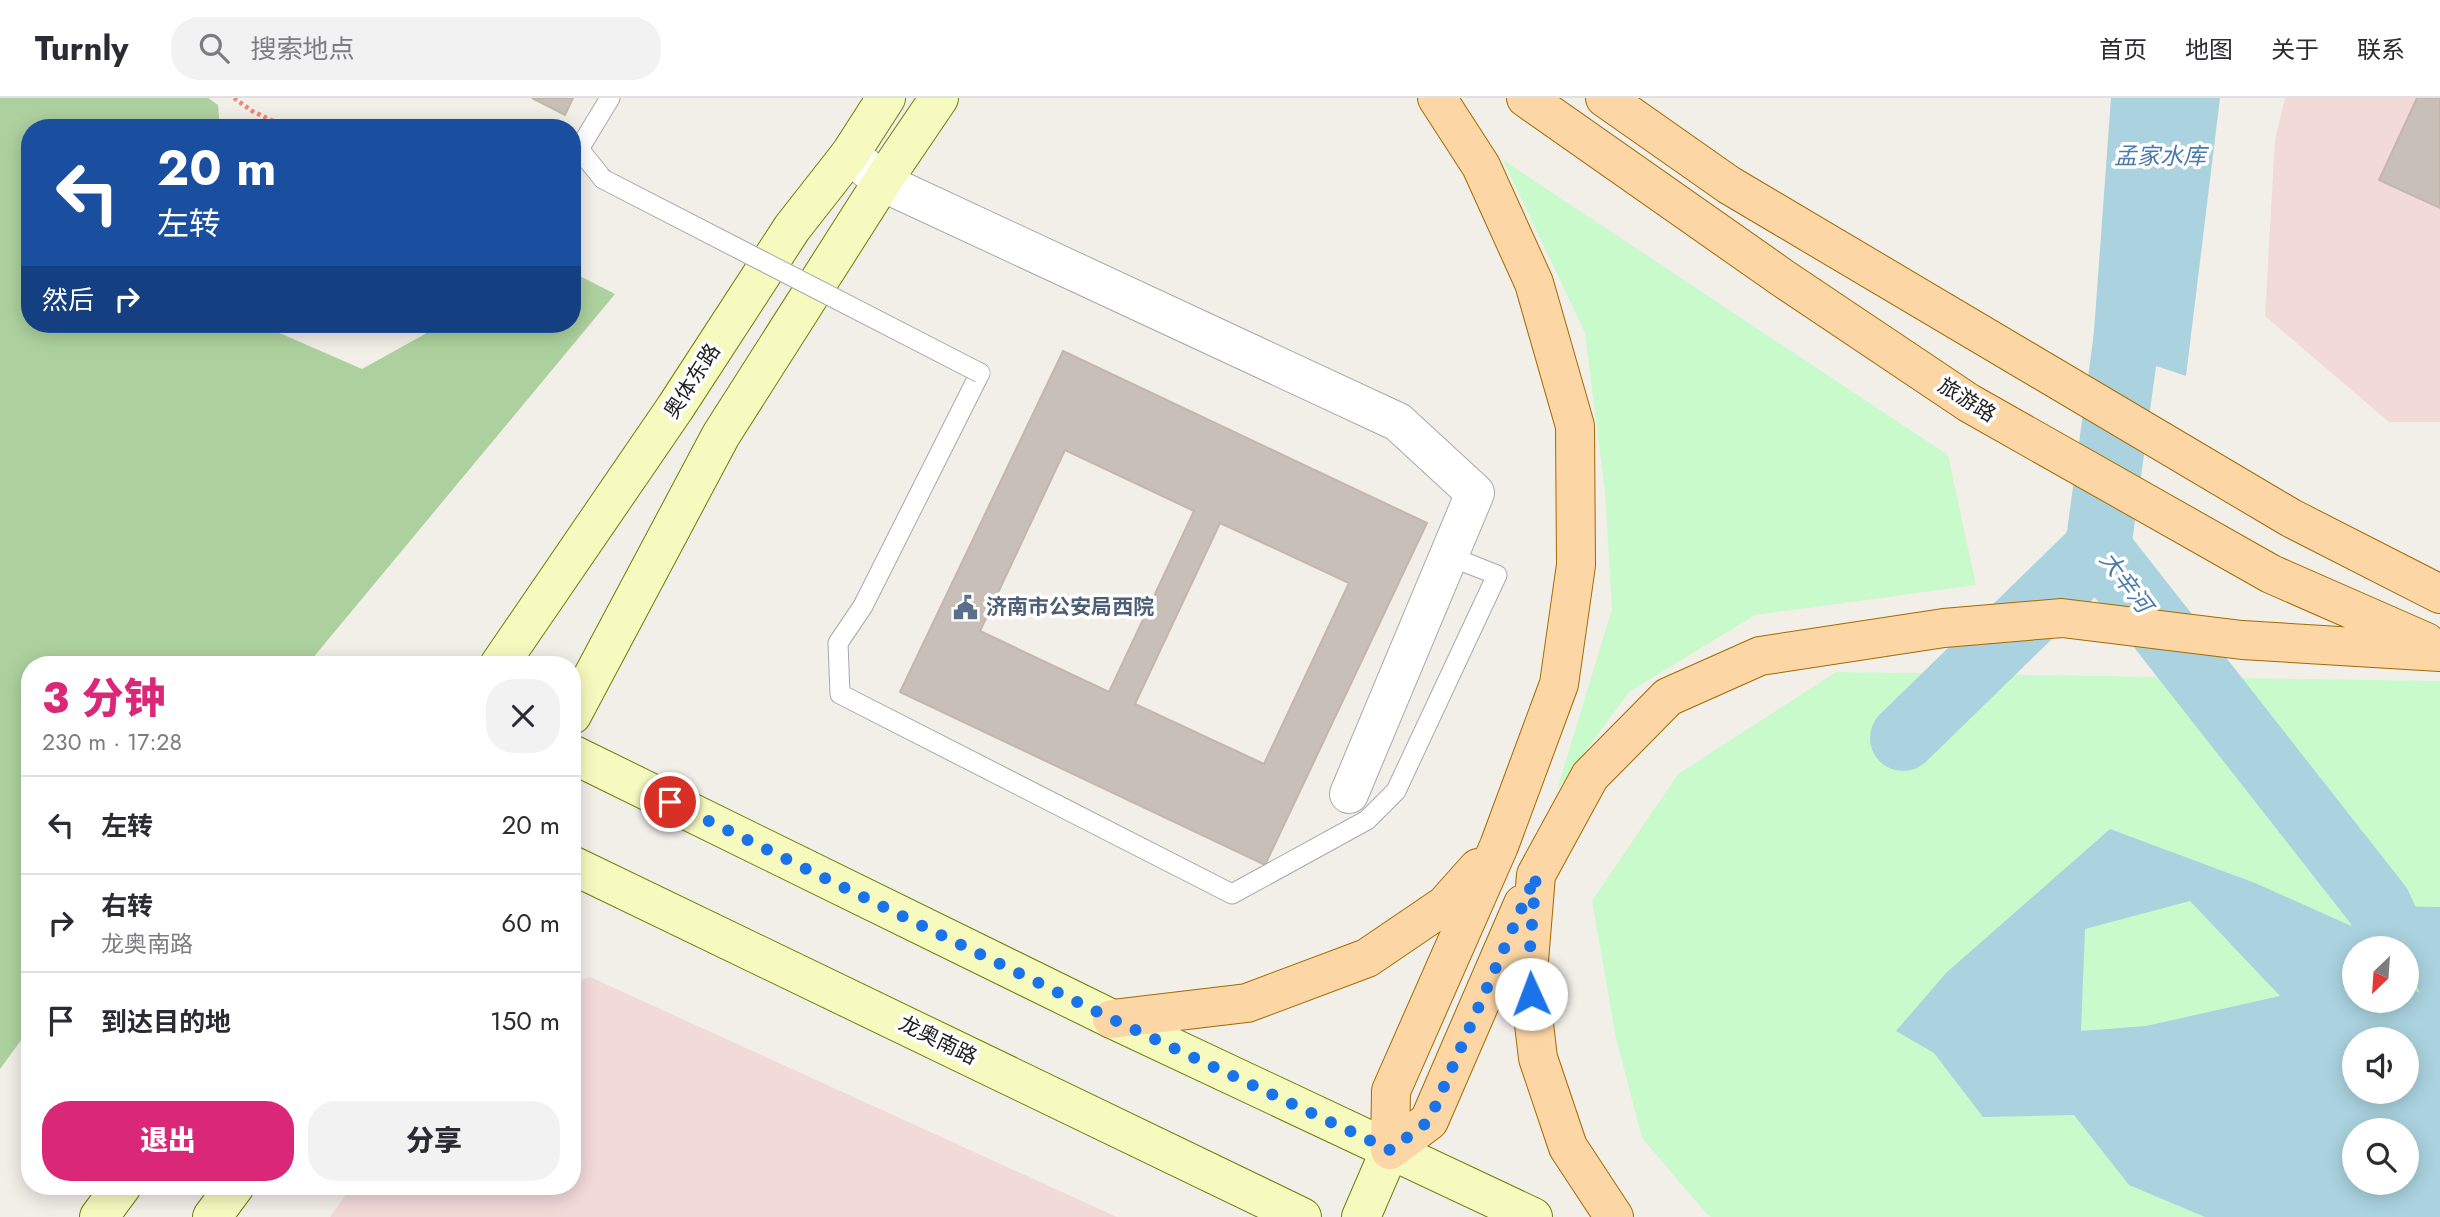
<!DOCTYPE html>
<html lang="zh">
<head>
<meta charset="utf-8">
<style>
	:root { --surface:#fff; --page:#f2f2f3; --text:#2b2b33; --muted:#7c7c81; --line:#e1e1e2; --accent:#db2777 }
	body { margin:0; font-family:Jost,"Noto Sans SC",sans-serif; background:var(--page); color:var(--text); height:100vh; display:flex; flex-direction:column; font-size:26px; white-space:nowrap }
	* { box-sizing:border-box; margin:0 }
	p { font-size:23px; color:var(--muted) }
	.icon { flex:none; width:38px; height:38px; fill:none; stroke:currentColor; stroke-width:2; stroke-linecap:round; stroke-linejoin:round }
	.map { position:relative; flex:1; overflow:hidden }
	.drawer { position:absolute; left:21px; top:558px; width:560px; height:539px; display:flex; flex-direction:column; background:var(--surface); border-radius:28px; box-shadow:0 4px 18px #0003 }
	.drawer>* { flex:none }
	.top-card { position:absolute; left:21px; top:21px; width:560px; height:214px; border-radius:28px; box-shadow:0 4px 18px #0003; background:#1a4fa0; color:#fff; overflow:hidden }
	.needle { width:46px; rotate:205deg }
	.buttons { position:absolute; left:2342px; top:838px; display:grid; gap:14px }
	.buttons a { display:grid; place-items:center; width:77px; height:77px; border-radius:50%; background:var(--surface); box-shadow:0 4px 18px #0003; font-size:35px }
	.pin { position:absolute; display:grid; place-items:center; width:60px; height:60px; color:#fff; margin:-30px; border:4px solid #fff; border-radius:50%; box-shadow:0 2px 7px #0007 }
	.me { position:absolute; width:77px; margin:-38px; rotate:358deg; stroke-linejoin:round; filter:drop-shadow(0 0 5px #0008) }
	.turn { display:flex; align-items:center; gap:24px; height:147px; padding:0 21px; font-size:32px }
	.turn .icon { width:91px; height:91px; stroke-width:2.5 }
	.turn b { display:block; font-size:49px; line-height:60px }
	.then { display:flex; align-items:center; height:66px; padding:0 21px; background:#0003; gap:14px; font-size:26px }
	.round { display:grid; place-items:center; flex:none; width:74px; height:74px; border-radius:28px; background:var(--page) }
	.summary { display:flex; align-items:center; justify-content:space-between; height:119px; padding:0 21px }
	h1 { font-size:42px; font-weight:800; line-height:52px; color:var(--accent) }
	.primary-button { display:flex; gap:14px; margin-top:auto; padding:14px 21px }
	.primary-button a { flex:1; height:80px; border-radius:28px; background:var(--accent); color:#fff; font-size:28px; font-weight:800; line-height:80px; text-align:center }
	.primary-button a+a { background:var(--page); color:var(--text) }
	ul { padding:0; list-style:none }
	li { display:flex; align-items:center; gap:21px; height:98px; padding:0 21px; border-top:2px solid var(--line) }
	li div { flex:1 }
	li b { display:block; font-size:26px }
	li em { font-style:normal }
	header { display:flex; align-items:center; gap:42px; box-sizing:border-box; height:98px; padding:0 35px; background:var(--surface); border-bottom:2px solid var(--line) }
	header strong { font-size:33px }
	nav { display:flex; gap:38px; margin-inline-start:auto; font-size:24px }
	.search { width:490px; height:63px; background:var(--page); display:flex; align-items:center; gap:18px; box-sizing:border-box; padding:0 24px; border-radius:28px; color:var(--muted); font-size:26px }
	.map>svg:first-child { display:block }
	.commercial { fill:#f2dad9 }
	.forest { fill:#add19e }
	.park { fill:#c8facc; fill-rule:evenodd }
	.water { fill:#aad3df; fill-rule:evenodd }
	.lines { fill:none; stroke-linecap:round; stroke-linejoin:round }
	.river { stroke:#aad3df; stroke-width:66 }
	.building { fill:#c7bfb8; stroke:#c4b6ab; stroke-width:2; fill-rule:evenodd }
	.lane-casing { stroke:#a9a9a9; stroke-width:21 }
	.street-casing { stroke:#a9a9a9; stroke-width:40 }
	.secondary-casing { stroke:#707d05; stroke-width:40 }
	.primary-casing { stroke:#a06b00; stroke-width:40 }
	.path { stroke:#fa8072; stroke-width:4.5; stroke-dasharray:3.5 3.5; stroke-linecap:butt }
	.lane { stroke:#fff; stroke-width:19 }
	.street { stroke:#fff; stroke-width:38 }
	.secondary { stroke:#f7fabf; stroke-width:38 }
	.primary { stroke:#fcd6a4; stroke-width:38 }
	.lane-bridge-casing { stroke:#a9a9a9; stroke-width:21; stroke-linecap:butt }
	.lane-bridge { stroke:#fff; stroke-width:19 }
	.route { stroke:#1a73e8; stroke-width:12; stroke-dasharray:0 21.6 }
	.labels { text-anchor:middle; stroke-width:7; stroke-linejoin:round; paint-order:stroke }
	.street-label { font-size:21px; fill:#222; stroke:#fff }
	.service-label { font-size:21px; font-weight:bold; fill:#4e5e75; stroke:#fff; text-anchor:start }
	.water-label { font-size:23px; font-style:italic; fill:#4a7aab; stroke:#fff }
</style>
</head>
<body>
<header>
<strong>Turnly</strong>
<div class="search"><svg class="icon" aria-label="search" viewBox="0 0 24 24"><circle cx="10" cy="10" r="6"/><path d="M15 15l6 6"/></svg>搜索地点</div>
<nav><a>首页</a><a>地图</a><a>关于</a><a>联系</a></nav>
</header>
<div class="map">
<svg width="2440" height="1119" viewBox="0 0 2440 1119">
	<rect width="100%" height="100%" fill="#f2efe9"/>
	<path class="commercial" d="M2285,0H2440V324H2389L2265,218L2275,41Z
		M590,879L1117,1119H330L351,1089L572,1088V886Z"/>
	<path class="forest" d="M0,0H208L218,7L220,30H30V226H259L362,271L443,226H572V174L615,196L307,567H30V930L0,971Z"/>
	<path class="park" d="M1503,62L1948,357L1976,487L1755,517L1629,594L1557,692L1612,511L1605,394L1585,235Z
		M1836,574L2440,583V1119H1711L1706,1115L1642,1040L1616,940L1592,803L1678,676ZM2354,850H2406V903H2354ZM2354,942H2406V994H2354ZM2354,1032H2406V1085H2354Z"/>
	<path class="water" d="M2111,0H2220L2186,278L2093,247Z
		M2110,731L2255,785L2396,848L2397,850H2354V903H2406V872L2416,893L2420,895L2406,865V850H2399L2379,808L2440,809V1119H2205L2129,1087L2074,1017L1983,1019L1934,955L1896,933L1946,875ZM2190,803L2280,898L2146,928L2081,933L2085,831ZM2354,942H2406V994H2354ZM2354,1032H2406V1085H2354Z"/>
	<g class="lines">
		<path class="river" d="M2164,0L2147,90L2098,450L2379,808L2397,850
			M1903,640L2098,450"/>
	</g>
	<path class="building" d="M532,0H573L565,17Z
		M2417,0H2440V110L2379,82Z
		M1063,253L1427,425L1265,767L900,594ZM1065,352L1194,413L1109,594L980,533ZM1220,425L1349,485L1264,666L1135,606Z"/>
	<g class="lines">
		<defs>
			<path id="lane" d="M603,81L579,51L610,0
				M980,275L863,508L838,545L840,596L1232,796L1367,722L1396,693L1497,477L1449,458"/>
			<path id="street" d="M850,56L882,84L1398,324L1475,395L1349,696"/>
			<path id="secondary" d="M499,567L675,310L792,130L850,56L886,0
				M572,617L721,337L882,84L939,0
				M572,656L1112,921L1533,1119
				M572,767L1302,1119
				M99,1119L122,1088
				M212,1119L235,1088
				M1361,1119L1390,1052"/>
			<path id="primary" d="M1526,0L1784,181L1969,305L2271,476L2426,544
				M1605,0L1729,87L2291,420L2440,496
				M1112,921L1247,905L1367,860L1445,807L1478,770
				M1390,1052L1391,993L1499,748L1559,586L1576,467L1575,328L1534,185L1481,68L1437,0
				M1390,1052L1429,1023L1523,806
				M1614,1119L1568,1049L1538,960L1528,875L1536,777L1590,678L1668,599L1760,558L1944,530L2062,520L2242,542L2440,554"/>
		</defs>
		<use href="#lane" class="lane-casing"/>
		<use href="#street" class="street-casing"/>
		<use href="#secondary" class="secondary-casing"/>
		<use href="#primary" class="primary-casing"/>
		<path class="path" d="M234,0L252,13L288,30"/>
		<use href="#lane" class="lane"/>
		<use href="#street" class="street"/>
		<use href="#secondary" class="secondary"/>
		<use href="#primary" class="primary"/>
		<defs>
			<path id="lane-bridge" d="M603,81L980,275"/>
		</defs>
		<use href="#lane-bridge" class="lane-bridge-casing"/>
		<use href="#lane-bridge" class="lane-bridge"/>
	</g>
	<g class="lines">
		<path class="route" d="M670,704L1112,921L1390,1052L1429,1023L1536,777L1528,875L1531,896"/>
	</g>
	<defs>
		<symbol id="civic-bare" viewBox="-9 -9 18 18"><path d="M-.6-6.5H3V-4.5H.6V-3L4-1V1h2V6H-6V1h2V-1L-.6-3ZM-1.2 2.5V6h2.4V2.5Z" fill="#5c6f8a" stroke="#fff" stroke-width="2.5" paint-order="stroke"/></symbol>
	</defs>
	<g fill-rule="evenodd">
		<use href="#civic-bare" x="948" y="492" width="35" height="35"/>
	</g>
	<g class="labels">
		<g class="street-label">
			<text transform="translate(692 283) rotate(-57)" y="7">奥体东路</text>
			<text transform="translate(1967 302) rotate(32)" y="7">旅游路</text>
			<text transform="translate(938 942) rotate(26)" y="7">龙奥南路</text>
		</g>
		<g class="service-label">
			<text x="986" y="516">济南市公安局西院</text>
		</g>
		<g class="water-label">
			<text x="2160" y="66">孟家水库</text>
			<text transform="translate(2126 484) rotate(53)" y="8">大辛河</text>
		</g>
	</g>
</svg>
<div class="buttons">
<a><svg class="needle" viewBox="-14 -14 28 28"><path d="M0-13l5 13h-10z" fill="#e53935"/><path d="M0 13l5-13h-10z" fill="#7c7c81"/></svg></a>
<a><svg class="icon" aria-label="sound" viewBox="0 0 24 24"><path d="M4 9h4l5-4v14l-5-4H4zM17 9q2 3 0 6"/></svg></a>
<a><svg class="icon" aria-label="search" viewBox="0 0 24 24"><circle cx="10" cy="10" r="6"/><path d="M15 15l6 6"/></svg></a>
</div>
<div class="pin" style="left:670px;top:704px;background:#d93025"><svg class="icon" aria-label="arrive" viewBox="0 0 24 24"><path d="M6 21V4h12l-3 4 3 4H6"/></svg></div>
<svg class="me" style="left:1531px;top:896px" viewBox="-20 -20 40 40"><circle r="19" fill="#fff"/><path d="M0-13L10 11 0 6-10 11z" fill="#1a73e8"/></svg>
<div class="top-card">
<div class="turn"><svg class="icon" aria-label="left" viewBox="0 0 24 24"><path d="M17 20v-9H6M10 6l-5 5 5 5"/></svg><div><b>20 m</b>左转</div></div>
<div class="then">然后<svg class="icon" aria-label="right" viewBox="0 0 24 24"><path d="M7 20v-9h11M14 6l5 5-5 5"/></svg></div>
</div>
<section class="drawer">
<div class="summary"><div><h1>3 分钟</h1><p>230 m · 17:28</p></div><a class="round"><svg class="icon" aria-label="close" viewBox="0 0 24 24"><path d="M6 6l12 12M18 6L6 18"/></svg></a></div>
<ul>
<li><svg class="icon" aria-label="left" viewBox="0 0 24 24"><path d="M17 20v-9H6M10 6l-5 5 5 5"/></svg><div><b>左转</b></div><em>20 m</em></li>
<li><svg class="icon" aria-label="right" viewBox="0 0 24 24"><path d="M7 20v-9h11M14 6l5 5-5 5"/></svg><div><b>右转</b><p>龙奥南路</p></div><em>60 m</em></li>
<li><svg class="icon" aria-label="arrive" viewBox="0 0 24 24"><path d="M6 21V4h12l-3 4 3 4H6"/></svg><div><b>到达目的地</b></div><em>150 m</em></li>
</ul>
<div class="primary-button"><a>退出</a><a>分享</a></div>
</section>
</div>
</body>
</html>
